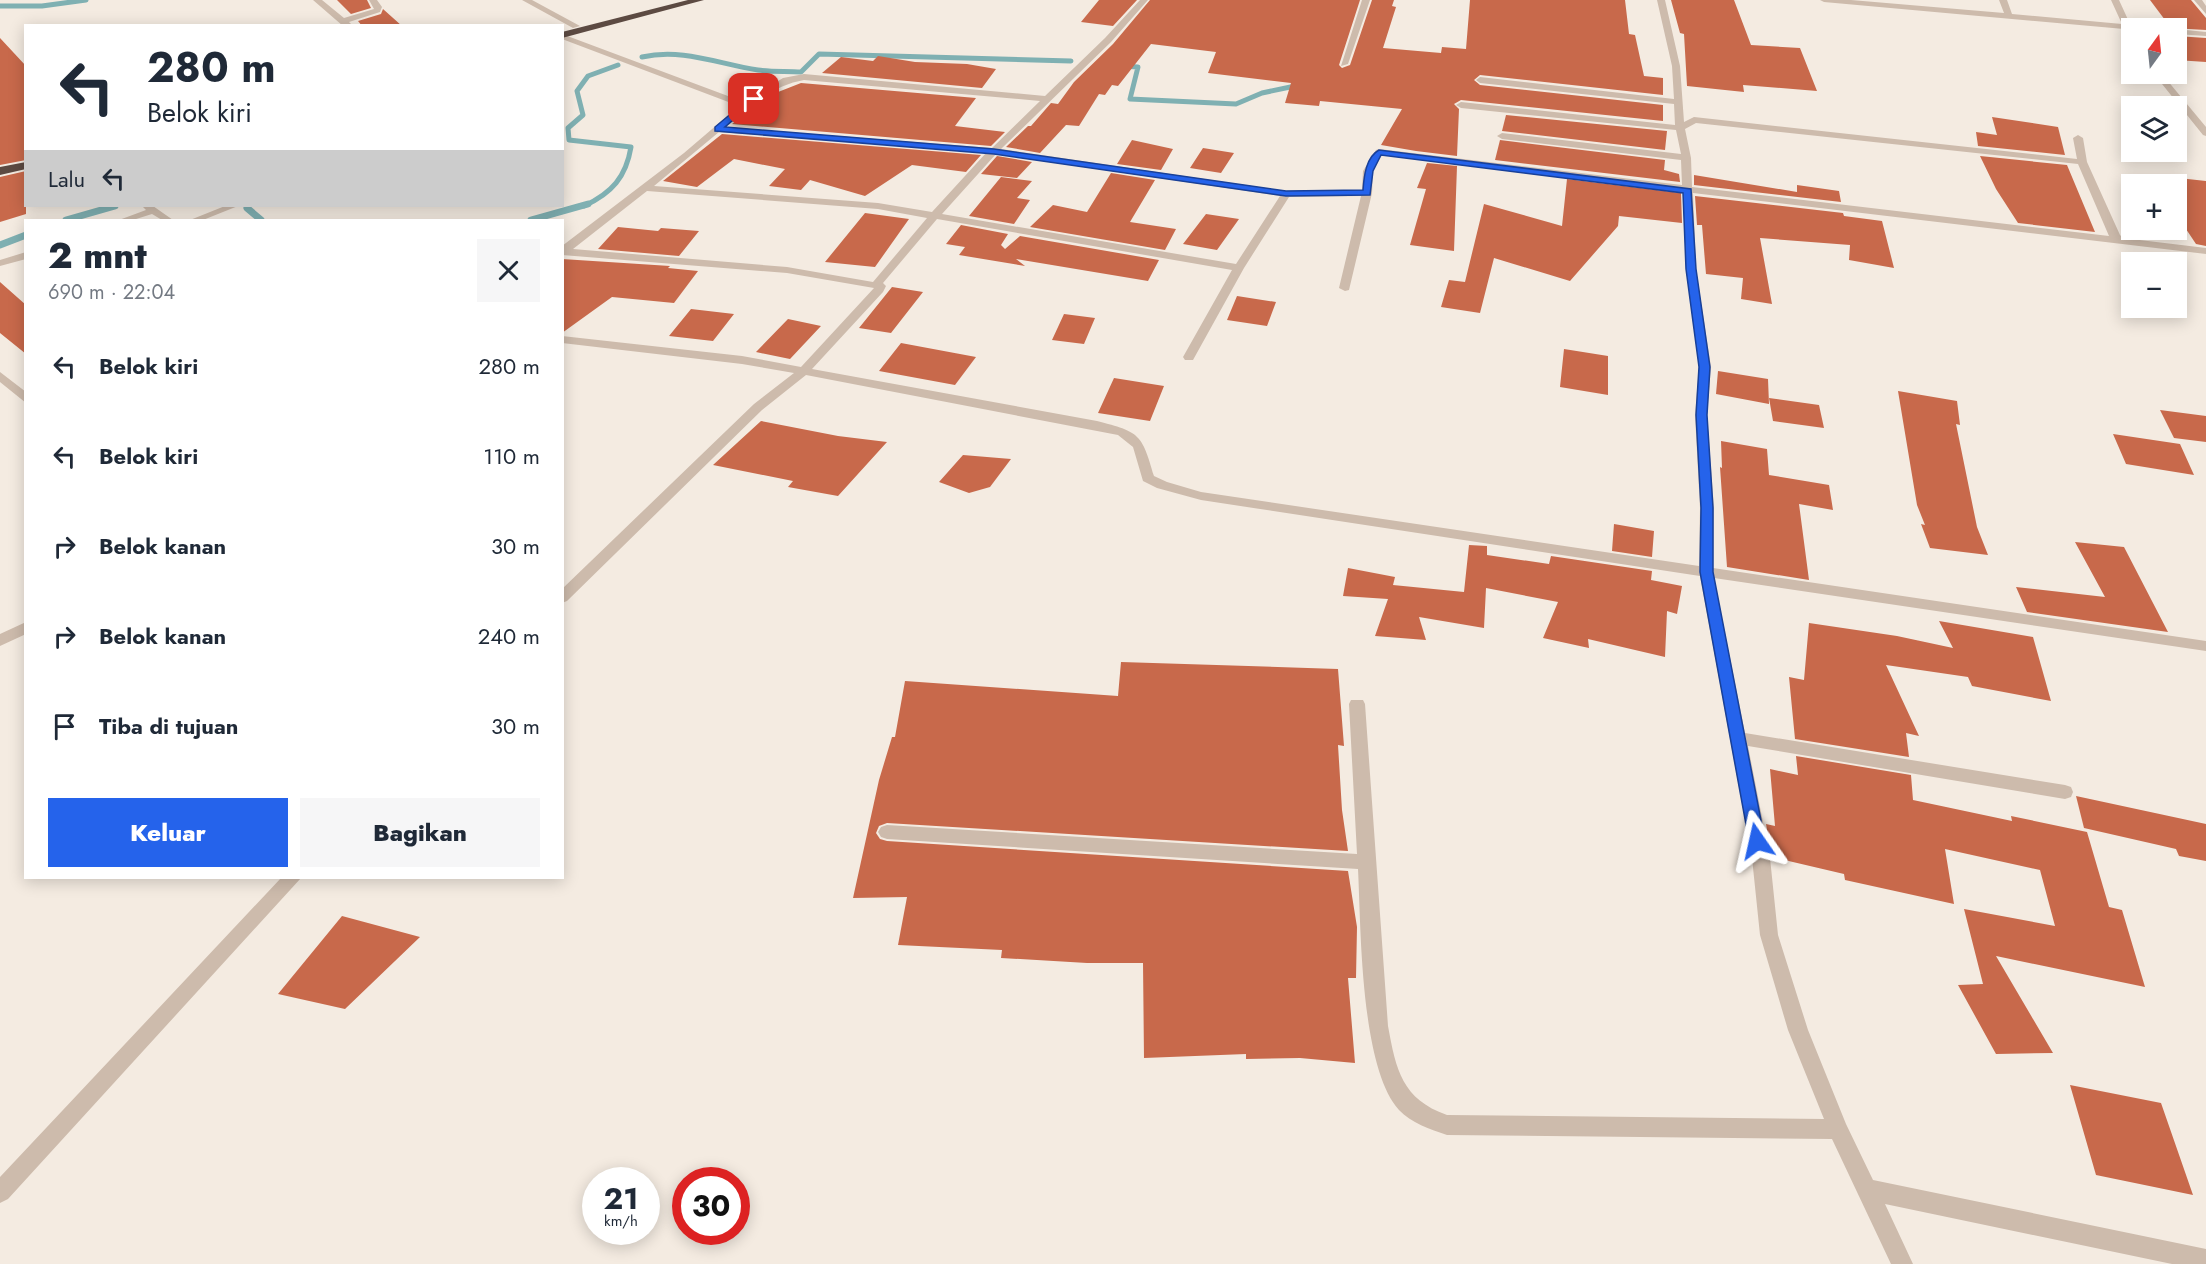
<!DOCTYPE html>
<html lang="id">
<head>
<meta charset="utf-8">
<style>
	:root { --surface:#fff; --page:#f6f6f7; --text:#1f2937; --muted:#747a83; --accent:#2563eb }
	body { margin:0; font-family:Jost,sans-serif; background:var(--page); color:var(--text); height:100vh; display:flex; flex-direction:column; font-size:22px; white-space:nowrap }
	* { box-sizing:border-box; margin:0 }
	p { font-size:20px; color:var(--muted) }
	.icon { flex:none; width:33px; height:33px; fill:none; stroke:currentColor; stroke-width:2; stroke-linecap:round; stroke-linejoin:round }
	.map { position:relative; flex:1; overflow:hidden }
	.drawer { position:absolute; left:24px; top:219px; width:540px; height:660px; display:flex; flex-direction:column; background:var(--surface); border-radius:0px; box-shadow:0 3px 15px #0003 }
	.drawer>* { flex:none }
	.hud { position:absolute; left:24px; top:24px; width:540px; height:183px; border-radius:0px; box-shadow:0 3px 15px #0003; background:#fff; color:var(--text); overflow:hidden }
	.needle { width:39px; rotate:15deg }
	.fabs { position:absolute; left:2121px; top:18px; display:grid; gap:12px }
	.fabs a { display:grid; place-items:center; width:66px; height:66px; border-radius:0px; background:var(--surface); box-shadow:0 3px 15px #0003; font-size:30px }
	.speed { position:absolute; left:582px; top:1167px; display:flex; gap:12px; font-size:30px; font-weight:700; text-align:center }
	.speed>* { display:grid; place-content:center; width:78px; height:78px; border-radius:50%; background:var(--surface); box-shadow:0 3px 15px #0003; line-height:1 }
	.speed small { font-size:15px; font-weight:400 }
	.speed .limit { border:9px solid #d22; background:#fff; color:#111 }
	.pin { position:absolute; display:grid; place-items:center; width:51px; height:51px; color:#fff; margin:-26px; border-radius:12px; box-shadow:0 3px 9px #0006 }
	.me { position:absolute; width:66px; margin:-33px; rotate:349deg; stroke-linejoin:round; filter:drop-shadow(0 0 4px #0008) }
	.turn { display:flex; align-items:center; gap:21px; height:126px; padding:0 24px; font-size:27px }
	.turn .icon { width:78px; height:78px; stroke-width:2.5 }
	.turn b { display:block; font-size:42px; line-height:51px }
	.then { display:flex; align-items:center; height:57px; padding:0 24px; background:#0003; gap:12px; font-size:22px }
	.round { display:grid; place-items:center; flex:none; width:63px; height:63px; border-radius:0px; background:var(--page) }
	.head { display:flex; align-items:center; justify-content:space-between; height:102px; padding:0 24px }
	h1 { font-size:36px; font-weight:800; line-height:45px }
	.primary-button { display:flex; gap:12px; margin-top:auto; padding:12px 24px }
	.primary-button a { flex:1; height:69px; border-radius:0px; background:var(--accent); color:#fff; font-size:24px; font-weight:800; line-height:69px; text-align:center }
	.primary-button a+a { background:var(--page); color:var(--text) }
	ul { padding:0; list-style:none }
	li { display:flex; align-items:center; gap:18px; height:90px; padding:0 24px }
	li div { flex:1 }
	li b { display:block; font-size:22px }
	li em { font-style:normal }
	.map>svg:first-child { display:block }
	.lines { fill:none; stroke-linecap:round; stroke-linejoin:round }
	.stream-far1 { stroke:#7fb0b2; stroke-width:5 }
	.stream { stroke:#7fb0b2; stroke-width:7 }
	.building { fill:#c8694b }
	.minor { fill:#cdbbac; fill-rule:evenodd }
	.highway { fill:#5c4a42; fill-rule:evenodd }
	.route { fill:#2563eb; stroke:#184099; stroke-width:1.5 }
</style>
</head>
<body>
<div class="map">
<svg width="2206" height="1264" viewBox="0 0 2206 1264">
	<rect width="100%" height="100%" fill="#f4ebe1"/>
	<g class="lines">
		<path class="stream-far1" d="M0,6H42L86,0
			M642,57C683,48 718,64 758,70C772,72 787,71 801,72L819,54L1071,61
			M1121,66L1138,67L1130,99L1236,104L1262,93L1300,85
			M584,206C612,193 626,177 631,147L569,140L568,128L583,115L577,91L588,76L618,65"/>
		<path class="stream" d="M247,208L261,220
			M66,220L115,206
			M531,220L588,204
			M0,245L26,235"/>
	</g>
	<path class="building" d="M337,0H367L371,8L351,14Z
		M1099,0H1137L1113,26L1081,22Z
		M1150,0H1360L1339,65L1342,68L1350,65L1372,0H1394L1392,6L1396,7L1383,48L1441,53L1442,47L1466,49L1470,0H1625L1629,34L1635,35L1644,76L1663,78V95L1480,75L1474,80L1480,85L1663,105V121L1461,100L1454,104L1459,109L1457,156L1416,151L1381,145L1402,109L1320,101L1319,106L1285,103L1291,83L1208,73L1216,52L1151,44L1118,86L1112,85L1105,95L1099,94L1079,126L1066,125L1040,153L1006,147L1028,126H1031L1051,103L1058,104L1074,82L1113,44Z
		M1671,0H1734L1751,45L1800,48L1817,91L1743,85L1744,92L1687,86L1684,34L1680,33Z
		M2150,0H2191L2206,18V30L2171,28Z
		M383,9L402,26H362L358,21L381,14Z
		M2176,36L2206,38V62L2176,60Z
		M0,38L26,66V160L0,165Z
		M878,56L915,62L967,64L996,69L982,88L822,73L841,57L873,61Z
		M801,83L976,98L955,126L1005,132L991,146L732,124L773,94Z
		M1506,115L1667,131L1665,150L1502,131Z
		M1992,117L2058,127L2065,155L1978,146L1976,132L1997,135Z
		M722,134L981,155L966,172L912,165L865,196L810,180L801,190L769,186L785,169L734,159L697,187L663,181Z
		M1132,140L1173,149L1161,170L1117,164Z
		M1500,140L1665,160L1664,170L1679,174L1680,182L1495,160Z
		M1203,148L1234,153L1221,173L1190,168Z
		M997,156L1032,162L1017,178L981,174Z
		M1980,156L2067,165L2095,232L2018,223L1996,189Z
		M1427,163L1457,166L1454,251L1410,245L1426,189L1417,188Z
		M26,171V214L0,222V177Z
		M1111,173L1155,180L1130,222L1176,229L1165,250L1030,227L1053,205L1087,212Z
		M1694,175L1797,192V185L1839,191L1841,202L1694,185Z
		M2151,175L2206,181V246L2196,244L2176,214V184H2157Z
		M1001,177L1032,181L1017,198L1030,200L1014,224L969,216Z
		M1567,179L1681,193L1682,223L1619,216L1618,226L1570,281L1494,258L1480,313L1441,307L1449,280L1465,282L1484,204L1562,226Z
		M1695,196L1843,213L1844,216L1882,221L1894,268L1849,260L1850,245L1760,238L1772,304L1741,299L1743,278L1706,274L1702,225H1697Z
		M865,213L909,219L875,267L825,262Z
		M1206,214L1239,219L1217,250L1183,244Z
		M961,225L1008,234L1001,245L1005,249L1020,236L1159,260L1148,281L1016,259L1025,266L959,255L965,247L946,244Z
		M618,227L658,231L661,228L699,231L679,256L598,249Z
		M562,259L670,266L668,268L698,271L674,303L612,297L562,333Z
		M0,282L26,305V354L0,333Z
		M892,287L923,292L891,333L859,328Z
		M1237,296L1276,302L1267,326L1227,320Z
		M691,309L734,314L713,341L669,336Z
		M1064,314L1095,318L1084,344L1052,340Z
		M788,319L821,326L790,359L756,352Z
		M901,343L976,357L955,385L879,371Z
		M1564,349L1608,356V395L1560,387Z
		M1718,371L1768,379L1769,404L1716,394Z
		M1114,378L1164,386L1150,421L1098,413Z
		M1898,391L1957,401L1960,425L1956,424L1977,527L1988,555L1930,548L1921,524L1925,525L1917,505Z
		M1769,398L1819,405L1824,428L1773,421Z
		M2160,410L2206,416V442L2174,438Z
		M761,421L838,436L887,442L838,496L788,487L793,481L713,465Z
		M2113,434L2180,444L2194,475L2126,464Z
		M1721,441L1767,449L1769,475L1829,485L1833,510L1799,504L1809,580L1727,567L1720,467L1722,468Z
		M963,455L1011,459L990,487L969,493L939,482Z
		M1614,524L1654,531L1652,557L1612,551Z
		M2075,542L2124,547L2168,632L2027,612L2016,587L2105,597Z
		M1469,545L1487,546V555L1549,564L1551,556L1652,571L1651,580L1682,586L1677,614L1667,611L1665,657L1588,639L1589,648L1543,638L1558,602L1486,588L1484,628L1419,617L1426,640L1375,636L1388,599L1343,596L1348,568L1395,577L1393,585L1464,592Z
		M1939,621L2033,637L2051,701L1972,686L1968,677L1886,665L1919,736L1906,733L1909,757L1795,739L1789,677L1804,680L1809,623L1897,636L1953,648Z
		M1121,662L1338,669L1344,746L1338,745L1342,810L1348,851L887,823L879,826L876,833L880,839L887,841L1348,871L1357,927L1356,978H1348L1355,1063L1300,1058L1246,1059V1054L1144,1058L1143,963H1087L1001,958L1002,950L898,945L907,897L853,898L879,780L892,737H895L905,681L1118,696Z
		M1796,756L1911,775L1913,800L2012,821L2011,816L2087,832L2109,907L2122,910L2145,987L1996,956L2053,1053L1996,1054L1958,985L1983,984L1964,909L2055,926L2040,870L1945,849L1954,904L1845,880L1844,874L1772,857L1766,824L1775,826L1770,769L1798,775Z
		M2076,796L2206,824V861L2179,856L2176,849L2084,828Z
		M342,916L420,937L345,1009L278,994Z
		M2070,1085L2161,1103L2193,1195L2096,1175Z"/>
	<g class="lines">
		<path class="minor" d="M313,0H322L344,18L374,9L369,0H377L382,7L380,12L349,22L353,26H343Z
			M522,0H532L580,26L573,28Z
			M1140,0H1148L1111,42L1001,149L1286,191L1362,190L1363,171L1376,150L1379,149L1682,185L1681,160L1502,139L1497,136L1502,133L1681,154L1676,130L1461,108L1456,105L1461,102L1675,125L1674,104L1480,83L1476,80L1480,77L1674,99L1672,66L1657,0H1665L1680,66L1684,122L1694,117L2077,159L2073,138L2078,135L2083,138L2087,162L2120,235L2123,238L2206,248V254L1693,193L1696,269L1711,367L1707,415L1714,508L1713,568L2206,641V651L1714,578L1745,733L2065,785L2071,787L2073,792L2071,797L2065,799L1748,746L1770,858L1778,935L1808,1030L1846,1124L1873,1180L2206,1249V1264H2172L1885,1204L1913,1264H1891L1832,1139L1447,1135C1430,1129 1411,1123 1399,1110C1360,1067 1361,927 1358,869L887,839L881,837L878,832L881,827L887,825L1357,854L1349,704L1351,700H1363L1365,704L1388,1026C1396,1070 1402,1099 1447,1115L1824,1119L1788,1030L1760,935L1752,858L1700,576L1201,500L1157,488L1143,481L1133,447L1118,435L806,375L762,410L567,601L562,603V589L754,404L794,373L742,364L562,343V336L742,356L801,367L874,288L787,273L562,255V246L684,153L739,106L562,39V34L744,102L783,78L804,74L1045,96L1105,38ZM804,80L1040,101L992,148L725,127C748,107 774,85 804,80ZM1696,123L2078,164L2109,236L1692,187L1691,158L1685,129ZM719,132L986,153L932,212L878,203L654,186ZM996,154L1280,196L1236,264L942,214ZM1382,155L1683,191L1686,269L1699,367L1695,415L1700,508L1699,566L1201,492L1167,482L1154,476C1142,434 1140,432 1097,421L812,369L883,292L886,286L883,283L937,219L1232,270L1183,357L1185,360H1193L1244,268L1289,197L1361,196L1339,288L1345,291L1349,290L1372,193L1373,171ZM647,191L878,209L927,218L873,282L787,267L573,249Z
			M1362,0H1370L1348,64L1341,66Z
			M1820,0H1851L2004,13L1999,0H2007L2012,14L2122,24L2111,0H2119L2130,24L2149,28H2132L2130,34L2124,29L1824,2Z
			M2194,0H2202L2206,6V14Z
			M2176,29L2206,32V36L2176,34Z
			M2154,74H2162L2206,127V136L2203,135Z
			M142,206H153L173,220H162L152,214L133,220H119L146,210Z
			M225,206H238L203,220H190Z
			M26,252V259L0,266V260Z
			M0,372L26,392V403L0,382Z
			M26,622V634L0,646V634Z
			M281,878H301L8,1199L0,1203V1177Z"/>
		<path class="highway" d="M688,0H704L562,38V32Z
			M26,162V169L0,175V167Z"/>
	</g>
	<path class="route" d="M751,97L758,99L725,127L994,149L1286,191L1363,190C1364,176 1366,157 1379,150L1691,189L1696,269L1710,367L1707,415L1713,508V572L1765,841L1763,846H1752L1749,841L1700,572L1701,508L1696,415L1699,367L1686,269L1683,193L1381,155L1373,171L1370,195L1286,196L994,154L715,131V127Z"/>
</svg>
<div class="fabs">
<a><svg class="needle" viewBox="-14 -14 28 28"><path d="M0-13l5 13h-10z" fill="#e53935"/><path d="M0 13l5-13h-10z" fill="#747a83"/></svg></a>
<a><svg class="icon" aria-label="layers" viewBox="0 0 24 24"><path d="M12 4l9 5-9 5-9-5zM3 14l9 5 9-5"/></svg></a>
<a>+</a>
<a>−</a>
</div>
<div class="speed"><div>21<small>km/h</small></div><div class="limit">30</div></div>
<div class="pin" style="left:754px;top:99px;background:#d93025"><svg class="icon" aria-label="arrive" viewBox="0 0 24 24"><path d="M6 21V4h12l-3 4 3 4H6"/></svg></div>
<svg class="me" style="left:1757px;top:841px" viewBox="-20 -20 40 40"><path d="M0-17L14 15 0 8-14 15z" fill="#2563eb" stroke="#fff" stroke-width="4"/></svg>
<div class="hud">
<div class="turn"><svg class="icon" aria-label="left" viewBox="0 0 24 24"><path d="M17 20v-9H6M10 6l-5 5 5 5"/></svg><div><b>280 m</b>Belok kiri</div></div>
<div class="then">Lalu<svg class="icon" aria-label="left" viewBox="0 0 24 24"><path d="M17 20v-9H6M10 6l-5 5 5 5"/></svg></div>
</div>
<section class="drawer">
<div class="head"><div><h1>2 mnt</h1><p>690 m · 22:04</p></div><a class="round"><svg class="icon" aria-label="close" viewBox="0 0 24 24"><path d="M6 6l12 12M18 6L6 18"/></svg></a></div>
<ul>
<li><svg class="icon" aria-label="left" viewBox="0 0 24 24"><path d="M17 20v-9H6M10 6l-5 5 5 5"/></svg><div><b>Belok kiri</b></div><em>280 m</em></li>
<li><svg class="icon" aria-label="left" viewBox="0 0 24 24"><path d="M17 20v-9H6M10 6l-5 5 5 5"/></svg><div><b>Belok kiri</b></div><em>110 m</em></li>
<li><svg class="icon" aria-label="right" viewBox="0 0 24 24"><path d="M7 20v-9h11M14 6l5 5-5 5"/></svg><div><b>Belok kanan</b></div><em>30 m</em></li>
<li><svg class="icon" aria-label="right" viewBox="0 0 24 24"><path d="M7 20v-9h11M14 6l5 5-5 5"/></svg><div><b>Belok kanan</b></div><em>240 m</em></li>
<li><svg class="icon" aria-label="arrive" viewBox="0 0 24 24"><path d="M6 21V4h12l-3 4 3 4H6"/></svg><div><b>Tiba di tujuan</b></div><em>30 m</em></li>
</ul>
<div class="primary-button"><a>Keluar</a><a>Bagikan</a></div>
</section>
</div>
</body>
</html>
